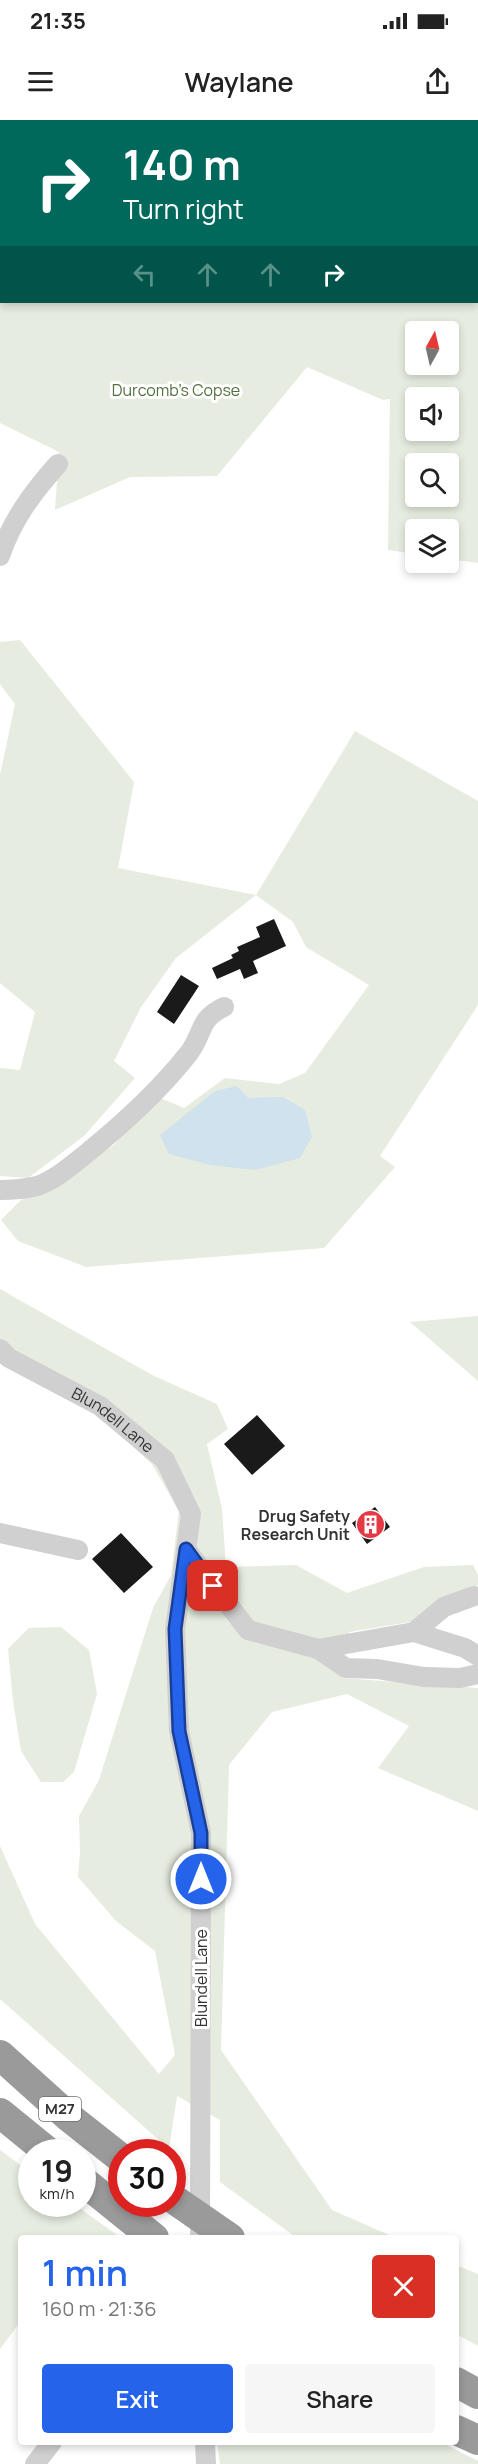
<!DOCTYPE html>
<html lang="en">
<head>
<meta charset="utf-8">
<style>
	:root { --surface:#fff; --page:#f6f6f6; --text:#222; --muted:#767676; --accent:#2563eb }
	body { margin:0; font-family:Manrope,sans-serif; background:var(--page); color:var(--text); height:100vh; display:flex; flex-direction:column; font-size:22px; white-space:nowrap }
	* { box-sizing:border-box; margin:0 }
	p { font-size:20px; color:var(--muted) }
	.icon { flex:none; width:33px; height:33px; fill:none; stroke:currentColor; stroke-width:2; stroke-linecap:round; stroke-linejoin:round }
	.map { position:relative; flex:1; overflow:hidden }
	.drawer { position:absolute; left:18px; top:2115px; width:441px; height:210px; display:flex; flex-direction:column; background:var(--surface); border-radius:6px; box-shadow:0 3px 9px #0003 }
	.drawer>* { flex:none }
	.banner { position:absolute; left:0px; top:0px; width:478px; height:183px; box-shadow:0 3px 9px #0003; background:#00695c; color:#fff; overflow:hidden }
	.needle { width:39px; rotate:8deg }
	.fabs { position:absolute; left:405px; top:201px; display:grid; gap:12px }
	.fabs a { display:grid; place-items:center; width:54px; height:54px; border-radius:6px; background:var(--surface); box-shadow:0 3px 9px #0003; font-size:30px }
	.speed { position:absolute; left:18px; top:2019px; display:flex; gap:12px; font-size:30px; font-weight:700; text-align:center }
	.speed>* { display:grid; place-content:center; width:78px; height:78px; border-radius:50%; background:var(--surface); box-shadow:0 3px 9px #0003; line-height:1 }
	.speed small { font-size:15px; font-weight:400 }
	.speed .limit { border:9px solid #d22; background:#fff; color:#111 }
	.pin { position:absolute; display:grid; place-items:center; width:51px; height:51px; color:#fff; margin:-26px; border-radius:12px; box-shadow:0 3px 9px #0006 }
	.me { position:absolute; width:66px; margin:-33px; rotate:0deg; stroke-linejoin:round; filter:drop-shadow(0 0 4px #0008) }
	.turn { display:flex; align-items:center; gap:21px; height:126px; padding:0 24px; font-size:27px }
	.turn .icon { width:78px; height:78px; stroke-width:2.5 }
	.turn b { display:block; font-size:42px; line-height:51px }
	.lanes { display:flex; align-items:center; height:57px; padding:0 24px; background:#0003; justify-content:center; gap:30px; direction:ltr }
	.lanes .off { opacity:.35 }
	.round { display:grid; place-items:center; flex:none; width:63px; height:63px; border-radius:6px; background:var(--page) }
	.overview { display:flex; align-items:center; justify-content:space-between; height:102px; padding:0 24px }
	h1 { font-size:36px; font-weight:600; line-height:45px; color:var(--accent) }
	.action { display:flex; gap:12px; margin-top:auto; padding:12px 24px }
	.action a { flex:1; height:69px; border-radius:6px; background:var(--accent); color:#fff; font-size:24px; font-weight:600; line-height:69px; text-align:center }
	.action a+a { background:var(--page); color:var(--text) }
	.status { display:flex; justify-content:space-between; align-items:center; height:42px; padding:0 30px; background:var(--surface); direction:ltr }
	.status svg { height:16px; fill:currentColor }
	header { display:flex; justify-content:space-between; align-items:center; height:78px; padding:0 24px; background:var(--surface); font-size:27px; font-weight:600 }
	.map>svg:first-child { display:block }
	.green { fill:#e6ecdf; fill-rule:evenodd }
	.water { fill:#cfe2ee }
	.building { fill:#1a1a1a }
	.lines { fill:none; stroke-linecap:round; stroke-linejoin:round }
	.minor { stroke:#d0d0d0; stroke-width:20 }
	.highway { stroke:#9a9a9a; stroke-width:30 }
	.route-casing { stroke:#184099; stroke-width:15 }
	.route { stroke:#2563eb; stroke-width:10 }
	.labels { text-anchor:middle; stroke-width:6; stroke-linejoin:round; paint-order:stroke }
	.shield { fill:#fff; stroke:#707070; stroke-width:1.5 }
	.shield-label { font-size:15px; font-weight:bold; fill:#333 }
	.park-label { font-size:16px; fill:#56703f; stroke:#fff }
	.street-label { font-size:16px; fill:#333; stroke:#fff }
	.poi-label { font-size:16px; font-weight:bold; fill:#333; stroke:#fff; text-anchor:end }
</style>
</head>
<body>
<div class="status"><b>21:35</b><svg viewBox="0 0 49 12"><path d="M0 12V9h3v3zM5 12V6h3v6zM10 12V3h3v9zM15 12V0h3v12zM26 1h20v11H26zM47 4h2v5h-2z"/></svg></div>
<header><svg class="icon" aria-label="menu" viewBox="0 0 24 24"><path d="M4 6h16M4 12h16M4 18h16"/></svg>Waylane<svg class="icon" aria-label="share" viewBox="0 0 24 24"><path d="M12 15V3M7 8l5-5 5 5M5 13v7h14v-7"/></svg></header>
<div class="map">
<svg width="478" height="2344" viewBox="0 0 478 2344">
	<rect width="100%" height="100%" fill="#fff"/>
	<path class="green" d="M0,0H478V443L449,439L448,410H416L415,434L388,430L390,279L383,280L307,247L217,356L130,357L55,390L59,332L0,303ZM2,2H477V182H2ZM416,212H448V244H416ZM416,278H448V310H416ZM416,344H448V376H416Z
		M20,520L134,662L118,748L256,775L355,611L478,681V885L380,1036L395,1047L324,1128L86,1147L18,1121L1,1100L21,1080L113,1026L158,977L184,988L225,958L279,964L305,953L369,865L306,827L293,802L256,775L176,838L141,887L114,941L135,958L84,1016L28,1058L0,1056V948L20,950L35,892L0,863V655L15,584L0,564V522Z
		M0,1169L154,1256L217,1284L228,1309L207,1324L222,1389L226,1447L296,1445L347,1473L424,1447L473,1445L478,1455V1465L410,1502L349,1512L342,1558L478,1568V1691L378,1648L409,1606L347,1574L272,1592L229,1645L221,1930L332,2090L396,2118H297L220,2062V2000L177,1976L169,2029L0,1879V1726L35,1804L159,1954L175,1935L155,1831L116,1801L78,1757L80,1732L79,1696L99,1660L153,1488L171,1455L179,1391L152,1344L96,1294L0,1236Z
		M478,1196V1261L410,1202Z
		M61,1507L89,1530L97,1574L74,1652L63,1662H41L21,1631L13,1581L8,1529L29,1508Z
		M0,2030L31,2053L32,2084H74L121,2118H21V2201L0,2229Z
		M456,2145L478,2154V2226L456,2214Z
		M217,2322H441L478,2341V2344H220Z"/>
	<path class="water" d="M237,966L248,978L283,977L305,990L312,1017L300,1038L255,1050L210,1045L169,1034L160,1015L215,971Z"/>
	<path class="building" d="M274,799L286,826L253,841L258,853L244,859L240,849L217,859L212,848L233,838L231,835L239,831L237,827L260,817L256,807Z
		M181,855L199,866L174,904L157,892Z
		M257,1295L285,1326L252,1355L224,1324Z
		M375,1387L390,1407L367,1424L352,1403Z
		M121,1413L153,1447L124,1473L92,1439Z"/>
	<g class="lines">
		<g class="minor">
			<path d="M0,436C12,400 33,372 58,344"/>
			<path d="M0,1070C12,1070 25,1069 37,1066C55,1060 72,1045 87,1033C124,1003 159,971 189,933C204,913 198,899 224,887"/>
			<path id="s1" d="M0,1229L9,1238L100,1286L165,1340L191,1394L175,1509L179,1611L201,1713L200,2118"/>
			<path d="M0,1413L78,1430"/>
			<path d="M186,1429L248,1510L318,1529L346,1548L377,1549L424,1557L460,1558L478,1554"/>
			<path d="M414,1512L444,1487L474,1476"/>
			<path d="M318,1529L414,1512L465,1528L478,1536"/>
			<path d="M205,2322L206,2344"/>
			<path d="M35,2344L52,2322"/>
		</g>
		<path class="highway" d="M0,1935L70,1998L122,2039
			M0,1993L48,2032
			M82,2060L154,2118
			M172,2078L230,2118
			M456,2262L478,2274
			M456,2310L478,2320"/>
	</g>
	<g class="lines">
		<defs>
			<path id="route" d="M201,1759V1713L179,1611L175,1509L186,1429L213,1466"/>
		</defs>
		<use href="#route" class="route-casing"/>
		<use href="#route" class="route"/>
	</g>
	<defs>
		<symbol id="building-disc" viewBox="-11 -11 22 22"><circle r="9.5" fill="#e63946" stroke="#fff"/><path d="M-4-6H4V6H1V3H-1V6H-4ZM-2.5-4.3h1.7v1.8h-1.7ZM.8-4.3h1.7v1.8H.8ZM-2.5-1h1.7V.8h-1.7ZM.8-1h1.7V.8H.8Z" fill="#fff"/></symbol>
	</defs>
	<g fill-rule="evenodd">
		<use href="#building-disc" x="354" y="1388" width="33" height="33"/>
	</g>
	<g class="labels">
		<rect class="shield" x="39" y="1977" width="42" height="24" rx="4.5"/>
		<g class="shield-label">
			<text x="60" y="1994">M27</text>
		</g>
		<g class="park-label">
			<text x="176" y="276">Durcomb's Copse</text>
		</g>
		<g class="street-label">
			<text dy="6" stroke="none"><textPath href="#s1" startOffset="134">Blundell Lane</textPath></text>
			<text transform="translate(201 1858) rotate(-90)" y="6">Blundell Lane</text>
		</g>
		<g class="poi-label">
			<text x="350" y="1402">Drug Safety<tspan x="350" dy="18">Research Unit</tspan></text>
		</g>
	</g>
</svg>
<div class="fabs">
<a><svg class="needle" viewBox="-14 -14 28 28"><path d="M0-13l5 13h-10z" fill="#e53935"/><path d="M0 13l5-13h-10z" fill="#767676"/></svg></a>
<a><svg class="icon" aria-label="sound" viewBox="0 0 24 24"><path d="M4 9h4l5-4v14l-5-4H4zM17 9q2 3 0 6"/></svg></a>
<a><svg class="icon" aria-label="search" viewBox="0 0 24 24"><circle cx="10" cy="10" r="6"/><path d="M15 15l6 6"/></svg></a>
<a><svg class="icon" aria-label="layers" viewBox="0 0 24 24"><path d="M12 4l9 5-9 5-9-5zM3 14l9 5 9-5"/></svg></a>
</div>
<div class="speed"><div>19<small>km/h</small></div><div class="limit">30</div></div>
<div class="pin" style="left:213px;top:1466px;background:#d93025"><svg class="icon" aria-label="arrive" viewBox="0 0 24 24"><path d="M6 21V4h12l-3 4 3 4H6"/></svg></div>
<svg class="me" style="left:201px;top:1759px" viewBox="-20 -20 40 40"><circle r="17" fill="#2563eb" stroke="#fff" stroke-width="3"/><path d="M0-11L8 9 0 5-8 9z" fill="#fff"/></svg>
<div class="banner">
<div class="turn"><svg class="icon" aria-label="right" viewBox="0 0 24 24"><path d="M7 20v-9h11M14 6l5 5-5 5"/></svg><div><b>140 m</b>Turn right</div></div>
<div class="lanes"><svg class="icon off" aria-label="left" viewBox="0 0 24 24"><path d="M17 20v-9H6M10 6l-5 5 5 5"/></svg><svg class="icon off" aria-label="ahead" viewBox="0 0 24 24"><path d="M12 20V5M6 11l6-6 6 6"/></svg><svg class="icon off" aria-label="ahead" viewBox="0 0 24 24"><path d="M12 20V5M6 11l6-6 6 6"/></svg><svg class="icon" aria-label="right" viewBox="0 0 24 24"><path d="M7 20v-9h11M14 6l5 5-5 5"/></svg></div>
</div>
<section class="drawer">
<div class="overview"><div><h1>1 min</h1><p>160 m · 21:36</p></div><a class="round" style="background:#d93025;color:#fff"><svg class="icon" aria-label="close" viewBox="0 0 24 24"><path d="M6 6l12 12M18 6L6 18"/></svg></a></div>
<div class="action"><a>Exit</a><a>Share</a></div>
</section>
</div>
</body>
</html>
